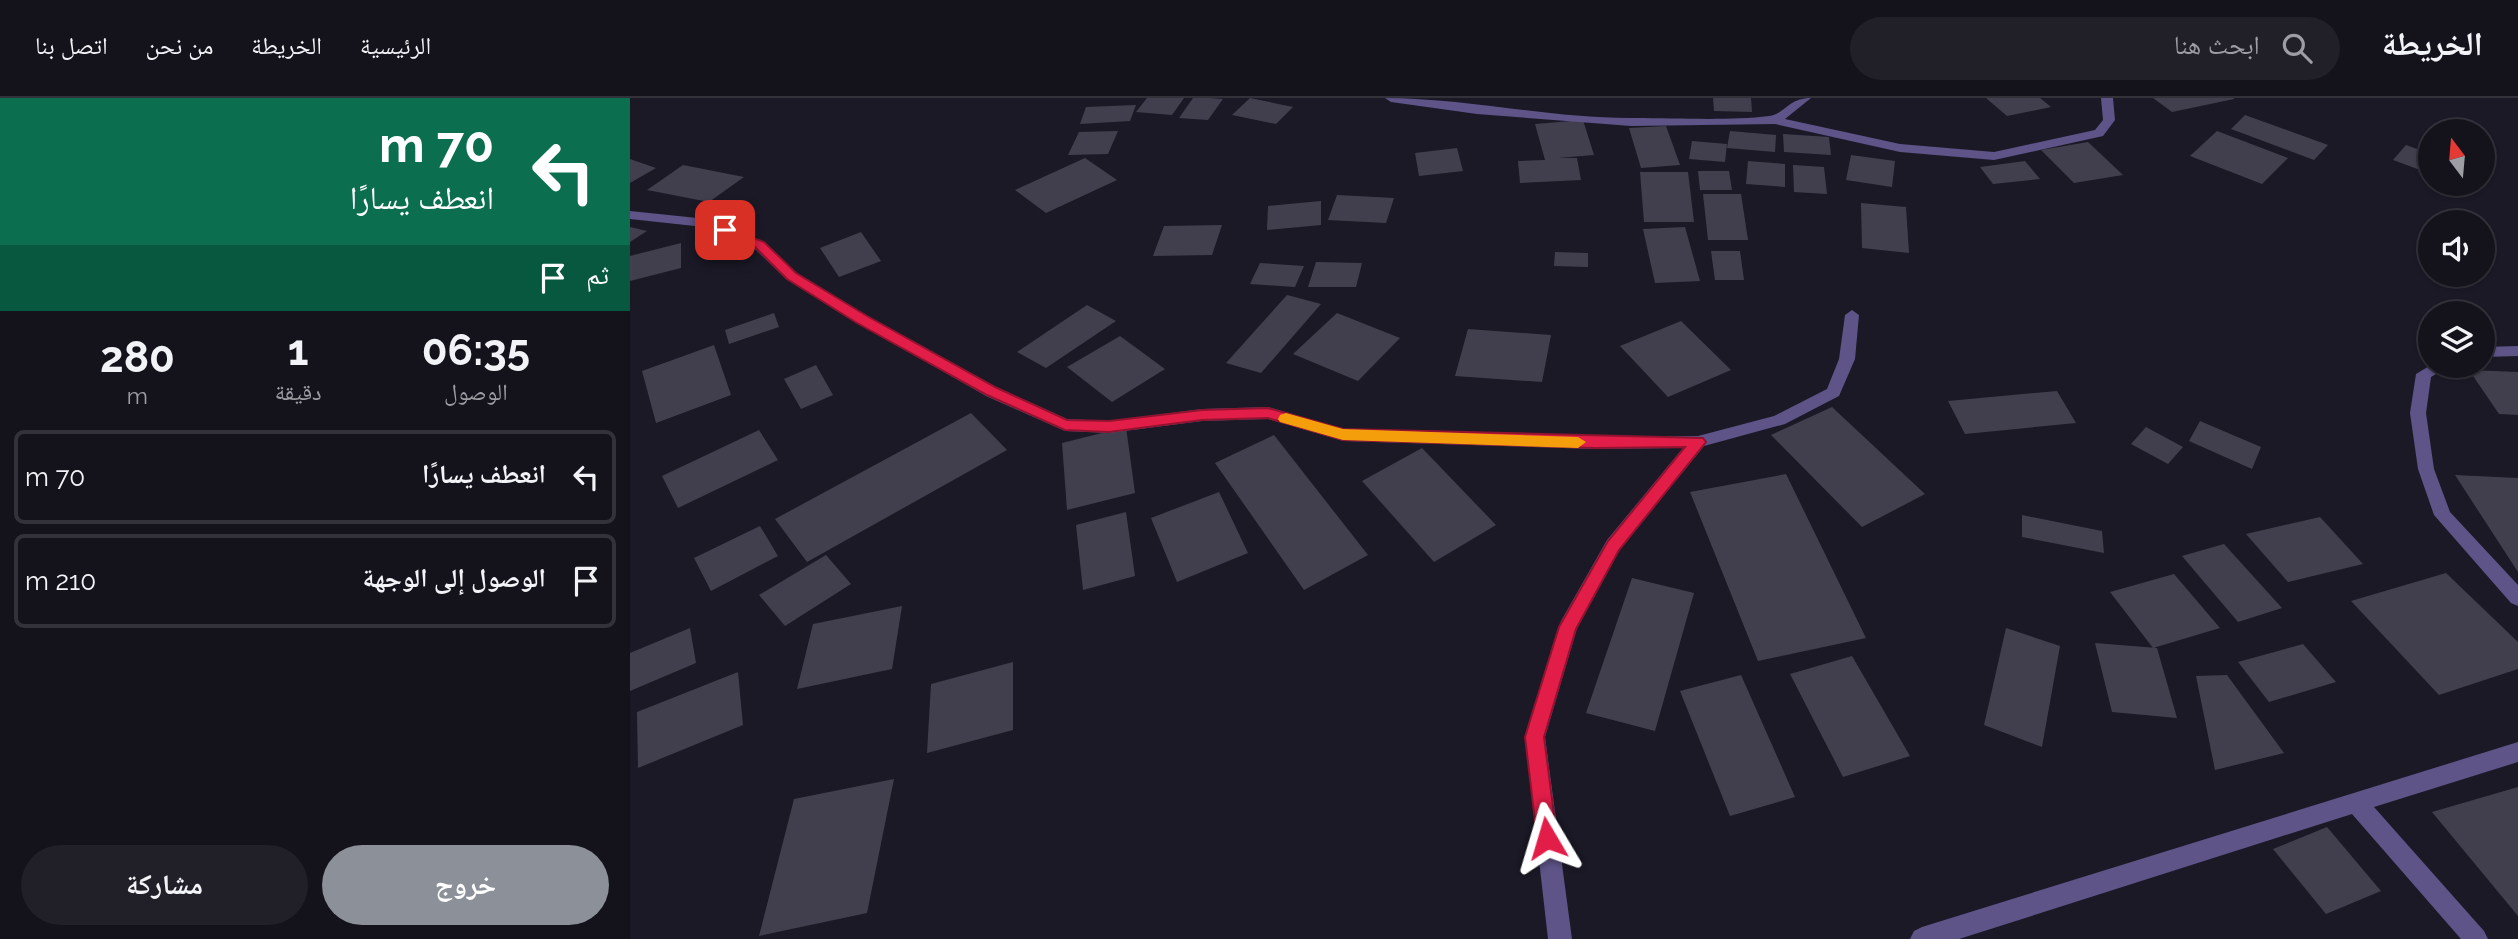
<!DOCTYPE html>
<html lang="ar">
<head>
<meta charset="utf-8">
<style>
	:root { --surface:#14131c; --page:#212029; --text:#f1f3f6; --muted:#9d9ea3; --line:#33323b; --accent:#8c9099 }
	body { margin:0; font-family:Raleway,"Noto Naskh Arabic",sans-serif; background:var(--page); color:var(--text); direction:rtl; height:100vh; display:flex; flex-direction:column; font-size:26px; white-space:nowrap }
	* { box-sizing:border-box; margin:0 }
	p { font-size:23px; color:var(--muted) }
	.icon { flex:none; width:38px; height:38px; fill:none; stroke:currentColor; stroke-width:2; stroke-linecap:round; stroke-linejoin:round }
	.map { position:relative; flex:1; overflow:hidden; direction:ltr }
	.panel { display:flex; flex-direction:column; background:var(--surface); width:630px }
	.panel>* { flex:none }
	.banner { background:#0b6e4f; color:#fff; overflow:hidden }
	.needle { width:46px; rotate:344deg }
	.tools { position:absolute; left:1788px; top:21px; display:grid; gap:14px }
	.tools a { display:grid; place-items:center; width:77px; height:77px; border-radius:50%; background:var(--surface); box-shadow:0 2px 5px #0004,0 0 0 2px var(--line); font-size:35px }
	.pin { position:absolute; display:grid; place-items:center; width:60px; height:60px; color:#fff; margin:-30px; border-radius:14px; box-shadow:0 4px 10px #0006 }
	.me { position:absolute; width:77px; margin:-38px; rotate:353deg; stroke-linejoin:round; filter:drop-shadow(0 0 5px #0008) }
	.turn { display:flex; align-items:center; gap:24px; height:147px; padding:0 21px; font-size:32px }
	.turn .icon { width:91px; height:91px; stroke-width:2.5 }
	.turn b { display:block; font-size:49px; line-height:60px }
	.then { display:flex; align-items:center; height:66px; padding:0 21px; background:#0003; gap:14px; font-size:26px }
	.eta { display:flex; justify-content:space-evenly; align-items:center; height:119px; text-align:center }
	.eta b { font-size:42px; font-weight:700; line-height:49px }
	.primary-button { display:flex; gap:14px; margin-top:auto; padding:14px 21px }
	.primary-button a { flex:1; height:80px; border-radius:42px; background:var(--accent); color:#fff; font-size:28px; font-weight:700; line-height:80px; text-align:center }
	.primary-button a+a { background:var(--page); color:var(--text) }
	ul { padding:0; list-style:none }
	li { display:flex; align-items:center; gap:21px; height:94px; margin:0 14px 10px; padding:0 7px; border:4px solid var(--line); border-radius:10px }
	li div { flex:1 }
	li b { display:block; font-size:26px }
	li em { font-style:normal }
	header { display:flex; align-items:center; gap:42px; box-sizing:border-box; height:98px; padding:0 35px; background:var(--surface); border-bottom:2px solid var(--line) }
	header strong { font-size:33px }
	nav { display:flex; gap:38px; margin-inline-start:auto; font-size:24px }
	.search { width:490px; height:63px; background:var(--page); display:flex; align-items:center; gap:18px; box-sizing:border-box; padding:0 24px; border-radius:38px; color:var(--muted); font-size:26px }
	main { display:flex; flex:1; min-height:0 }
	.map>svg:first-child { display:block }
	.building { fill:#413f4e }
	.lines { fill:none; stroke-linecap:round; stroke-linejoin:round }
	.street { fill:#5e5488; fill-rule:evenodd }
	.route { fill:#e11d48; stroke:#92132f; stroke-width:2 }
	.slow { fill:#f59e0b }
</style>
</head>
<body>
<header>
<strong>الخريطة</strong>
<div class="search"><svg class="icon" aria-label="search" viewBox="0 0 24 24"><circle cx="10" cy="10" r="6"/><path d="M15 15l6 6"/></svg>ابحث هنا</div>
<nav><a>الرئيسية</a><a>الخريطة</a><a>من نحن</a><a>اتصل بنا</a></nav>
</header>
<main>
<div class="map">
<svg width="1888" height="841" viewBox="0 0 1888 841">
	<rect width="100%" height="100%" fill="#1b1926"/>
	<path class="building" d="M517,0H554L542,17L506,14Z
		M563,0H580L593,1L578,22L549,20Z
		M620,0L663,9L646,26L602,17Z
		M1083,0H1121L1122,14L1084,13Z
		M1356,0H1410L1421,9L1377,18Z
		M1523,0H1604V1L1542,14Z
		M506,7L500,23L450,26L456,9Z
		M1615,17L1698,47L1684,62L1601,31Z
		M953,22L964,57L928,60H947L951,82L890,85L888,63L915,62L905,26Z
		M1036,28L1050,67L1011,70L999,30Z
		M488,33L478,56L438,57L449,34Z
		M1100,33L1146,37L1145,54L1097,50Z
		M1587,33L1658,60L1632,86L1560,58Z
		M1153,36L1199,39L1201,57L1154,54Z
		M1062,43L1097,46L1095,64L1059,61Z
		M1458,44L1493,77L1444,85L1411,52Z
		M1776,47L1801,56V76L1763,62Z
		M827,50L833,73L789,78L785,55Z
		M1221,57L1265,63L1262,89L1216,82Z
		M455,60L487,82L416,115L385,92Z
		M0,61L26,70L0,85Z
		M1118,63L1155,66V89L1116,86Z
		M1395,63L1410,81L1363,86L1350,69Z
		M53,67L114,79L79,104L17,92Z
		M1163,67L1194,69L1197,96L1164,94Z
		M1068,73H1099L1102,92H1070Z
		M1010,74H1058L1064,124H1014Z
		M1073,96H1111L1118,142H1078Z
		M707,97L764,100L756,125L698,122Z
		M691,103V127L637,132L638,108Z
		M1231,105L1276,109L1279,155L1232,150Z
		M592,127L582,157L523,158L534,128Z
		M0,129L17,133L0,144Z
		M1055,129L1070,183L1025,185L1013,131Z
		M231,134L251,163L209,179L190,150Z
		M51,145V170L0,183V158Z
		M1081,153H1110L1114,182H1085Z
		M925,154L958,155V169L924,168Z
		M686,164L732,165L726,189H678Z
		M630,165L674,168L665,189L620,186Z
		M657,197L691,206L631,275L596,265Z
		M457,207L486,223L416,270L387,254Z
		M144,215L149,229L99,246L95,232Z
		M707,215L770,240L728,283L663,256Z
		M1051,223L1101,272L1038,299L990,248Z
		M838,231L921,237L912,284L825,278Z
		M490,238L535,271L482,304L437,269Z
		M84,247L101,297L26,325L12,273Z
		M186,267L203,297L171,311L154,281Z
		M1839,272L1888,274V317L1869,316Z
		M1427,293L1446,325L1335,336L1318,303Z
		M1202,309L1295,396L1232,429L1141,337Z
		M341,315L377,352L177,464L145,421Z
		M1570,323L1631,349L1622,371L1559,343Z
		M496,329L505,395L437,412L432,345Z
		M1516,329L1553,349L1538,366L1501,346Z
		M129,332L148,362L48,410L32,378Z
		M644,337L738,457L674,492L585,365Z
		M792,350L866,427L804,464L732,383Z
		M1156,376L1236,540L1128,563L1060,394Z
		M1825,377L1888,380V474Z
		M589,394L618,455L547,484L521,420Z
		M496,414L505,478L453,492L446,427Z
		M1392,417L1472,433L1474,455L1392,439Z
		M1690,419L1733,466L1658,484L1616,436Z
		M130,428L148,458L81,493L64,460Z
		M1594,446L1652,510L1608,524L1552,458Z
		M196,457L221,486L155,528L129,497Z
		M1816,475L1888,544V571L1809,597L1721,503Z
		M1544,476L1590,530L1523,550L1480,494Z
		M1002,480L1064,495L1025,633L956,615Z
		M272,508L262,571L167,591L183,526Z
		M60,530L66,565L0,593V555Z
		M1376,530L1430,548L1412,649L1354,627Z
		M1465,545L1527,550L1547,620L1482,614Z
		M1673,546L1706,584L1639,604L1608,564Z
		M1222,558L1280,658L1213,679L1160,576Z
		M383,564V632L297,655L301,586Z
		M108,574L113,627L8,670L7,614Z
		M1111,577L1165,699L1100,718L1050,593Z
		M1597,577L1654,655L1585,672L1566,578Z
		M264,681L237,815L129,838L164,701Z
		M1888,689V818L1802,714Z
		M1697,729L1751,793L1696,816L1643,751Z"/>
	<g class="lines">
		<path class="street" d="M755,0C838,0 922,21 1005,20C1046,20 1099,23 1139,18C1155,16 1158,0 1181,0L1155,21L1270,46L1364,54L1465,32L1473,22L1471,0H1483L1485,22L1473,38L1364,62L1270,54L1145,26L1001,28L847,16L761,4Z
			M0,113L77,121L134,144L166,175L237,218L368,290L437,321L479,323L572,311L638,309L713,331L965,339L1068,338L1144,318L1197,291L1209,261L1215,217L1222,212L1229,217L1225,261L1209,298L1155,326L1074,348L989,452L947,530L915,639L942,841H918L895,639L931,523L977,442L1053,350L965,351L713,343L638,321L572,323L479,335L435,333L356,298L227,224L156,181L124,150L74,129L0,121Z
			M1888,248V258L1853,259V249Z
			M1801,267L1819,268L1801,279L1796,315L1804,371L1820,414L1888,487V508L1881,505L1804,417L1788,371L1780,315L1786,276Z
			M1888,644V664L1744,709L1854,833L1858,841H1831L1722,716L1329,841H1280L1284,833L1292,829Z"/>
	</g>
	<path class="route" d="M95,129L134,144L166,175L237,218L367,290L437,322L479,323L572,312L638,310L713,331L1073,340L1076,344L1073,348L989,452L946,531L914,639L927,740L924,747L917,750L910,747L907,740L895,639L929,529L978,443L1055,349L965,350L713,342L638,320L572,322L479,334L435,332L357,297L227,225L157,181L125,149L90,135V130Z"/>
	<path class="slow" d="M656,315L713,331L948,339L956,344L948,350L713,342L650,324L648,321L650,317Z"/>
</svg>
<div class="tools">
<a><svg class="needle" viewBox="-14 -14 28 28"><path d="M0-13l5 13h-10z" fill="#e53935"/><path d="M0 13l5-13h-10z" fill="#9d9ea3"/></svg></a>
<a><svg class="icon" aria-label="sound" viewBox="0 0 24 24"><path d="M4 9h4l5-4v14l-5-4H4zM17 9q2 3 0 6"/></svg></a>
<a><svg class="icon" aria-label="layers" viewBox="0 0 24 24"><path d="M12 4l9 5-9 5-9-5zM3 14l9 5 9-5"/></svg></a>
</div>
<div class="pin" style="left:95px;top:132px;background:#d93025"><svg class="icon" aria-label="arrive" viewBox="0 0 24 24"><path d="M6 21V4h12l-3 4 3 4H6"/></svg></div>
<svg class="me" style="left:917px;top:740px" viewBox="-20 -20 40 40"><path d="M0-17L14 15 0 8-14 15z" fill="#e11d48" stroke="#fff" stroke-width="4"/></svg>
</div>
<section class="panel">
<div class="banner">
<div class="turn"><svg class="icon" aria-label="left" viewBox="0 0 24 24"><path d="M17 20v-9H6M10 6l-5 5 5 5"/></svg><div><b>70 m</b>انعطف يسارًا</div></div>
<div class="then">ثم<svg class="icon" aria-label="arrive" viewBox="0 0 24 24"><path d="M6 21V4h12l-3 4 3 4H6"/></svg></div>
</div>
<div class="eta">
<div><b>06:35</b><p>الوصول</p></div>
<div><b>1</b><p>دقيقة</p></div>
<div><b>280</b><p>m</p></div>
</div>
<ul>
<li><svg class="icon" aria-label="left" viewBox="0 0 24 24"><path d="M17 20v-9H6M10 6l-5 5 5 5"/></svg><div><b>انعطف يسارًا</b></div><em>70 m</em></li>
<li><svg class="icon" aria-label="arrive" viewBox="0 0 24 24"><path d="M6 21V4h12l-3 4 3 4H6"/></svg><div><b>الوصول إلى الوجهة</b></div><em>210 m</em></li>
</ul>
<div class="primary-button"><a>خروج</a><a>مشاركة</a></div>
</section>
</main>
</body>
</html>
